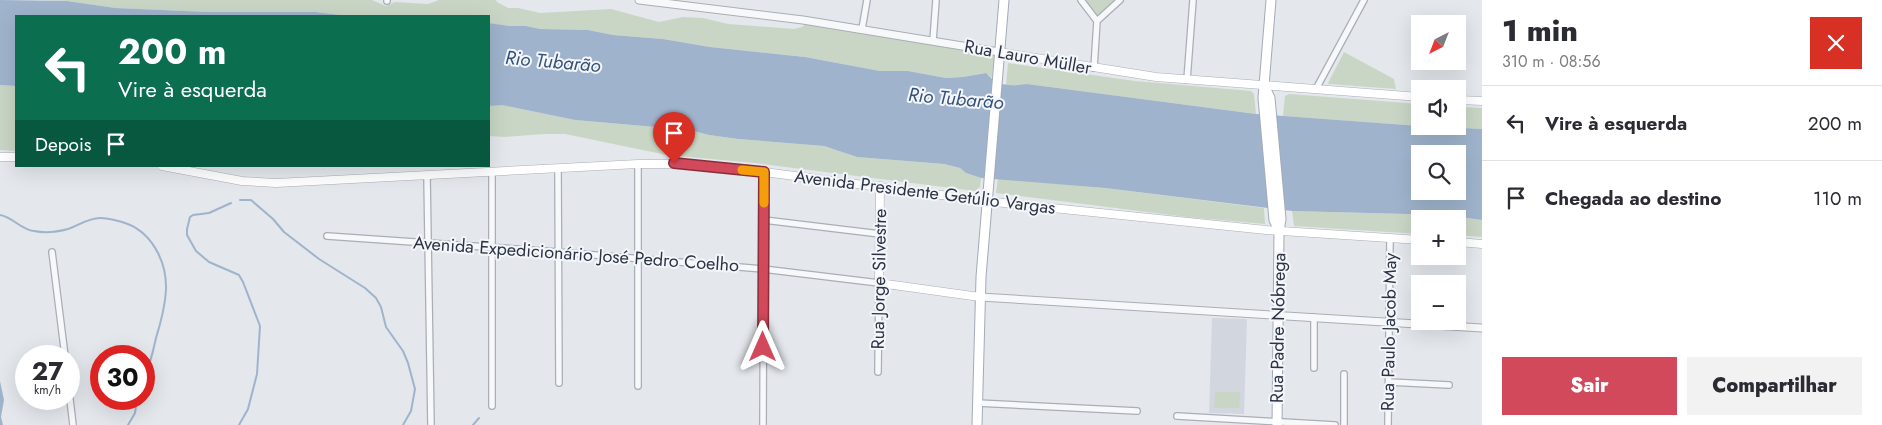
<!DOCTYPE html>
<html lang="pt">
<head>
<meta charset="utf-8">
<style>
	:root { --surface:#fff; --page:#f2f2f3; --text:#2b2b33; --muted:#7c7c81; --line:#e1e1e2; --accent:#d1495b }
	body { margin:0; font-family:Jost,sans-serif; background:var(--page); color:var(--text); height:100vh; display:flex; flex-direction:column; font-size:19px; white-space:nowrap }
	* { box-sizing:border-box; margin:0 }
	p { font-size:16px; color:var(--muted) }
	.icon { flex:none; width:28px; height:28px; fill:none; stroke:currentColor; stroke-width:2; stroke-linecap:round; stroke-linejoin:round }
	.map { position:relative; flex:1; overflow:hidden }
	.details { display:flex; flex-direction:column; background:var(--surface); width:400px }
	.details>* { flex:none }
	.banner { position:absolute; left:15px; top:15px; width:475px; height:152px; border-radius:0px; box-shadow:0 5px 20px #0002; background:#0b6e4f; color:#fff; overflow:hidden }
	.needle { width:32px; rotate:222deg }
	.fabs { position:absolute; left:1411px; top:15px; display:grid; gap:10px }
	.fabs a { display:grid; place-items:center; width:55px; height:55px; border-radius:0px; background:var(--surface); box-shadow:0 5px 20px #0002; font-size:25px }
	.speed { position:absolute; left:15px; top:345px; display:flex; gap:10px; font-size:25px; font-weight:700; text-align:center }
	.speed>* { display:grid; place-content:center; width:65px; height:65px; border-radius:50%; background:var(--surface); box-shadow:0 5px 20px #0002; line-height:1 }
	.speed small { font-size:12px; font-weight:400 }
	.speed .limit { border:8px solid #d22; background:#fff; color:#111 }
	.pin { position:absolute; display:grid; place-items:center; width:42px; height:42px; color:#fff; margin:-51px -21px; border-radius:50% 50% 50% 0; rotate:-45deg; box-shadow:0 0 5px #0007 }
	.pin .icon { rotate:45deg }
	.me { position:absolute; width:55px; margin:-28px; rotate:0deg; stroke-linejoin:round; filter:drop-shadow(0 0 4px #0008) }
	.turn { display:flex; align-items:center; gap:18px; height:105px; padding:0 20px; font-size:22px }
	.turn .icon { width:65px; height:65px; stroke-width:2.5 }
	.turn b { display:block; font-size:35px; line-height:42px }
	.then { display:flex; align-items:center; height:48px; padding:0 20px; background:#0003; gap:10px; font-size:19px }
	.round { display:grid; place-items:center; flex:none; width:52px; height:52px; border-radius:0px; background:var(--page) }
	.overview { display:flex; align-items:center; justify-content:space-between; height:85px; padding:0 20px }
	h1 { font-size:30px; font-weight:800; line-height:38px }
	.action { display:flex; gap:10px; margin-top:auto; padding:10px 20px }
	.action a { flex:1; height:58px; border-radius:0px; background:var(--accent); color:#fff; font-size:20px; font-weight:800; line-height:58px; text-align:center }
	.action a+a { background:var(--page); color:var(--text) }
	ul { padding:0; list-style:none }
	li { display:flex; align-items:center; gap:15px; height:75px; padding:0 20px; border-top:1px solid var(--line) }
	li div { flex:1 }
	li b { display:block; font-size:19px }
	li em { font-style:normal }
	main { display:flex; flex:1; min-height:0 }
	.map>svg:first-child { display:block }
	.built { fill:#d2d6de }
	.green { fill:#c9d6c5 }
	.water { fill:#9fb4cc; fill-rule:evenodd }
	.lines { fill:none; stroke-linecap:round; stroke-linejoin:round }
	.stream { stroke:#9fb4cc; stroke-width:2 }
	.minor-casing { stroke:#a9aeb7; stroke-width:8 }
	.tertiary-casing { stroke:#a9aeb7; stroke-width:9 }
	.secondary-casing { stroke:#a9aeb7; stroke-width:9 }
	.primary-casing { stroke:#a3abb8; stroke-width:11 }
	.minor { stroke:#f7f8fa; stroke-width:5.5 }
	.tertiary { stroke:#f7f8fa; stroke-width:7 }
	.secondary { stroke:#fff; stroke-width:8 }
	.primary { stroke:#fff; stroke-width:9 }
	.route-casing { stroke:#882f3b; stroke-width:12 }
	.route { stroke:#d1495b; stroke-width:9 }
	.slow { stroke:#f59e0b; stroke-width:9 }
	.labels { text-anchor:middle; stroke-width:4; stroke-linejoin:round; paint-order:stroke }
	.street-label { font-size:18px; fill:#2b3445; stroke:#f4f6f9 }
	.water-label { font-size:19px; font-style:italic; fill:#34527a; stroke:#f4f6f9 }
</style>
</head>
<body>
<main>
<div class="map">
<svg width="1482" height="425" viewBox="0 0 1482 425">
	<rect width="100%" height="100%" fill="#e4e7ec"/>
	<path class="built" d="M1212,318L1247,319L1244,414L1209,413Z"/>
	<path class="green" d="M42,0H372L386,6L395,2L428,4L439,0H496L497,2L508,8H518L540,13L611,9L659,22L683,17L703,18L728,24L794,29L802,27L806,24L993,54L995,56L991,81L985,73L963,77L946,78L908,71H880L805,57L710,47L663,39L613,35L588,30L540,29L526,26H510L489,23V16H348L316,12H207L114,8L67,1Z
		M1084,0H1116L1098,17Z
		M1344,52L1394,79L1396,89L1329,84L1328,83Z
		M1008,63L1135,81L1251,91L1254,94L1256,114L1027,84L1006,86Z
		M0,85L16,86V151L0,150Z
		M1289,94L1420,104V126L1283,116L1285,96Z
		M492,105H502L575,120L690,130L709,135L738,139L824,146L857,157L944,164L960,168L966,173L981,178L980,187L975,191L755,163L667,155L565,134H544L505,137L489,136V106Z
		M1458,107L1482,108V129L1425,126H1458Z
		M998,178L1105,188L1264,208L1265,224L1187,217L996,193Z
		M1292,211L1445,215L1482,220V237L1458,235V219H1420V234L1294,226Z
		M1215,392H1240L1239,408H1214Z"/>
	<path class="water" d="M0,0L67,1L115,8L207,12H316L348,16H16V86L0,85Z
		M489,23L510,26H526L540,29L588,30L613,35L663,39L710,47L805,57L880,71H908L946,78L963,77L986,73C997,87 1010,86 1027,84L1256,114L1420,126L1482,129V220L1445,215L1292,211L1105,188L981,178L966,173L960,168L944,164L857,157L824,146L738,139L709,135L690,130L575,120L502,105L489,106ZM1420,154H1458V191H1420Z
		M0,381L4,400L1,417L3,425H0Z"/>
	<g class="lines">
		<path class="stream" d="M240,200H251L273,219L284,232L319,259L365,288L376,298L381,307L386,327L403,351L408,363L415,389L411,411L403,425
			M231,203L209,213L193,215L190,217L187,229V235L196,251L209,262L239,275L243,282L260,326L257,374L248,409L239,425
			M0,215C13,217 21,230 34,231C44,233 57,232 68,229C78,226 88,218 100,218C107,218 115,220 122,222C151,230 167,261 166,290C165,307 161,322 156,338C153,352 150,365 144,378
			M128,425L135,413L137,399
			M473,425L479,418"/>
		<defs>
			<path id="minor" d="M1081,0L1097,21
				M387,1V0
				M1097,21L1120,0
				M862,29L867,0
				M933,41L936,0
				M1094,68L1097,21
				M1187,80L1193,0
				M1316,89L1364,0
				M558,169L559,383
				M427,176L431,425
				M764,220L880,234
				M327,236L559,252L763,269L879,283L878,372
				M52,252L65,356
				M1314,368V317
				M1389,382L1449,385
				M638,386V164
				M69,391L73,425
				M977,403L1137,411
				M492,406V173
				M1177,416L1335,425
				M763,425L764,172
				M1344,425V374
				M1388,425L1390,238"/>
			<path id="tertiary" d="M639,0L803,20L999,52
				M980,297L1482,328"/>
			<path id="secondary" d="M999,52L1156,77L1420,97
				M1458,100L1482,101
				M0,157H16
				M162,166L242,181L276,183L638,164H683L764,172L995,202L1266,230L1420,240
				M880,186L879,283L980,297
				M1458,242L1482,244"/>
			<path id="primary" d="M1271,0L1263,98L1274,220L1279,230
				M1264,85L1270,98L1281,219L1279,231L1277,425
				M977,425L981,277L1004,0"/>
		</defs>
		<use href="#minor" class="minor-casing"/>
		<use href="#tertiary" class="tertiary-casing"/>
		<use href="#secondary" class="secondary-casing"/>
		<use href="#primary" class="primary-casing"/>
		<use href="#minor" class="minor"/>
		<use href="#tertiary" class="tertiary"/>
		<use href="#secondary" class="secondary"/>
		<use href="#primary" class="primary"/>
	</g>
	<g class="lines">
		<defs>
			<path id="route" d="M674,163L764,172L763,347"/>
		</defs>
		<use href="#route" class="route-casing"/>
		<use href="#route" class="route"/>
		<path class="slow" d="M742,170L764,172V203"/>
	</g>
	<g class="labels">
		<g class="street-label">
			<text transform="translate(1028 57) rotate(10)" y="6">Rua Lauro Müller</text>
			<text transform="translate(925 192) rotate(7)" y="6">Avenida Presidente Getúlio Vargas</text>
			<text transform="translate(576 254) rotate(4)" y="6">Avenida Expedicionário José Pedro Coelho</text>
			<text transform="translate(879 279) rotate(-89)" y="6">Rua Jorge Silvestre</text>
			<text transform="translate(1278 328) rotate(-89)" y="6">Rua Padre Nóbrega</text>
			<text transform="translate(1389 332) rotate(-89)" y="6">Rua Paulo Jacob May</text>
		</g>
		<g class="water-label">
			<text transform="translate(553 61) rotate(5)" y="7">Rio Tubarão</text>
			<text transform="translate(956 98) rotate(5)" y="7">Rio Tubarão</text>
		</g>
	</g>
</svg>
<div class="fabs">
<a><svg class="needle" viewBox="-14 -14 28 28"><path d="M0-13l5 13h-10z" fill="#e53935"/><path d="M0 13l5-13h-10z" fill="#7c7c81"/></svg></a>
<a><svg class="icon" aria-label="sound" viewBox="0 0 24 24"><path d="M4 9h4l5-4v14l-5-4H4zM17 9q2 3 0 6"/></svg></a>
<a><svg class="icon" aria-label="search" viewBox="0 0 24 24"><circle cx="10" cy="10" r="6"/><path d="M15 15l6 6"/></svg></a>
<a>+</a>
<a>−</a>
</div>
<div class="speed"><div>27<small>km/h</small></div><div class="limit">30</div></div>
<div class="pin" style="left:674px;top:163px;background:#d93025"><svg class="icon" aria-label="arrive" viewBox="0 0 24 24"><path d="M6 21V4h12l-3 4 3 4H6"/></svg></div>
<svg class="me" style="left:763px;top:347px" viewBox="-20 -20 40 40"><path d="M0-17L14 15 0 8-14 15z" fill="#d1495b" stroke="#fff" stroke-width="4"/></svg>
<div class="banner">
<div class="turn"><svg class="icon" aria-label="left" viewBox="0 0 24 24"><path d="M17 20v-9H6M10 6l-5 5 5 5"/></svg><div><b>200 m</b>Vire à esquerda</div></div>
<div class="then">Depois<svg class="icon" aria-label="arrive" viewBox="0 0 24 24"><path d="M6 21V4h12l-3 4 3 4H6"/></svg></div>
</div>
</div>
<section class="details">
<div class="overview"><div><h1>1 min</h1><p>310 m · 08:56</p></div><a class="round" style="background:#d93025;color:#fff"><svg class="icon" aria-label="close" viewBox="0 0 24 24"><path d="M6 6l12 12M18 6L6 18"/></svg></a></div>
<ul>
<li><svg class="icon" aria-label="left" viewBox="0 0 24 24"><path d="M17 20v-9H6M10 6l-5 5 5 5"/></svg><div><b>Vire à esquerda</b></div><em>200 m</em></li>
<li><svg class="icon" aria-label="arrive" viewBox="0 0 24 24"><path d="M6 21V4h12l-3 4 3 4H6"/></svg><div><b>Chegada ao destino</b></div><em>110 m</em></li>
</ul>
<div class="action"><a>Sair</a><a>Compartilhar</a></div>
</section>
</main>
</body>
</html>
